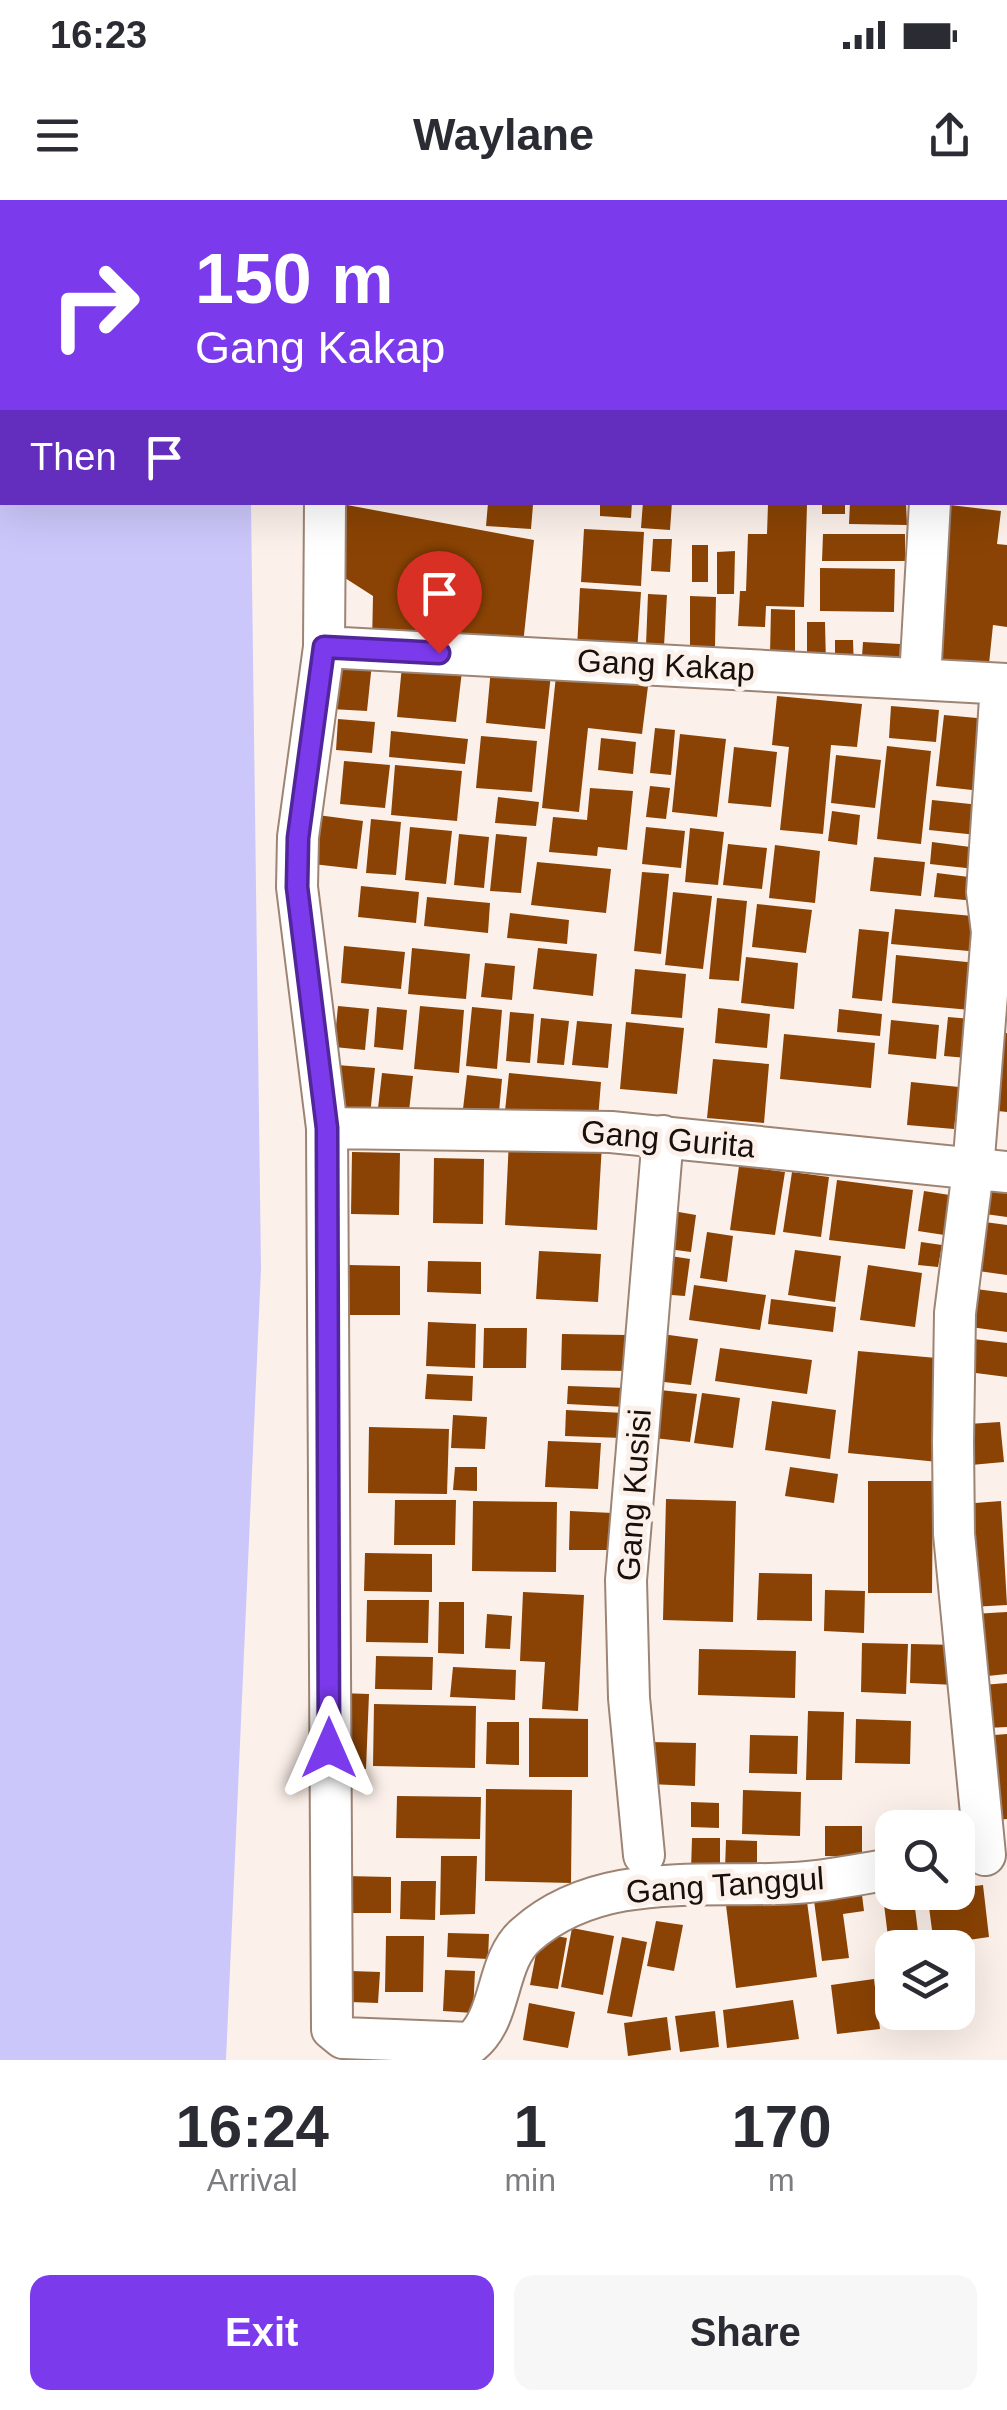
<!DOCTYPE html>
<html lang="en">
<head>
<meta charset="utf-8">
<style>
	:root { --surface:#fff; --page:#f7f7f7; --text:#2b2b33; --muted:#7c7c81; --accent:#7c3aed }
	body { margin:0; font-family:Helvetica,sans-serif; background:var(--page); color:var(--text); height:100vh; display:flex; flex-direction:column; font-size:38px; white-space:nowrap }
	* { box-sizing:border-box; margin:0 }
	p { font-size:32px; color:var(--muted) }
	.icon { flex:none; width:55px; height:55px; fill:none; stroke:currentColor; stroke-width:2; stroke-linecap:round; stroke-linejoin:round }
	.map { position:relative; height:1860px; overflow:hidden }
	.side { display:flex; flex-direction:column; background:var(--surface); flex:1 }
	.side>* { flex:none }
	.top-card { position:absolute; left:0px; top:0px; width:1008px; height:305px; box-shadow:0 10px 40px #0002; background:#7c3aed; color:#fff; overflow:hidden }
	.fabs { position:absolute; left:875px; top:1610px; display:grid; gap:20px }
	.fabs a { display:grid; place-items:center; width:100px; height:100px; border-radius:20px; background:var(--surface); box-shadow:0 10px 40px #0002; font-size:50px }
	.pin { position:absolute; display:grid; place-items:center; width:85px; height:85px; color:#fff; margin:-102px -42px; border-radius:50% 50% 50% 0; rotate:-45deg; box-shadow:0 0 10px #0007 }
	.pin .icon { rotate:45deg }
	.me { position:absolute; width:110px; margin:-55px; rotate:0deg; stroke-linejoin:round; filter:drop-shadow(0 0 8px #0008) }
	.turn { display:flex; align-items:center; gap:35px; height:210px; padding:0 30px; font-size:45px }
	.turn .icon { width:130px; height:130px; stroke-width:2.5 }
	.turn b { display:block; font-size:70px; line-height:85px }
	.then { display:flex; align-items:center; height:95px; padding:0 30px; background:#0003; gap:20px; font-size:38px }
	.eta { display:flex; justify-content:space-evenly; align-items:center; height:170px; text-align:center }
	.eta b { font-size:60px; font-weight:600; line-height:70px }
	.action { display:flex; gap:20px; margin-top:auto; padding:20px 30px }
	.action a { flex:1; height:115px; border-radius:20px; background:var(--accent); color:#fff; font-size:40px; font-weight:600; line-height:115px; text-align:center }
	.action a+a { background:var(--page); color:var(--text) }
	.status { display:flex; justify-content:space-between; align-items:center; height:70px; padding:0 50px; background:var(--surface); direction:ltr }
	.status svg { height:28px; fill:currentColor }
	header { display:flex; justify-content:space-between; align-items:center; height:130px; padding:0 30px; background:var(--surface); font-size:45px; font-weight:600 }
	.map>svg:first-child { display:block }
	.water { fill:#cbc7fa }
	.building { fill:#8a4304 }
	.lines { fill:none; stroke-linecap:round; stroke-linejoin:round }
	.minor-casing { stroke:#9d8475; stroke-width:44 }
	.minor { stroke:#fff; stroke-width:40 }
	.route-casing { stroke:#51269a; stroke-width:25 }
	.route { stroke:#7c3aed; stroke-width:18 }
	.labels { text-anchor:middle; stroke-width:10; stroke-linejoin:round; paint-order:stroke }
	.street-label { font-size:32px; fill:#19100b; stroke:#fcf1ea }
</style>
</head>
<body>
<div class="status"><b>16:23</b><svg viewBox="0 0 49 12"><path d="M0 12V9h3v3zM5 12V6h3v6zM10 12V3h3v9zM15 12V0h3v12zM26 1h20v11H26zM47 4h2v5h-2z"/></svg></div>
<header><svg class="icon" aria-label="menu" viewBox="0 0 24 24"><path d="M4 6h16M4 12h16M4 18h16"/></svg>Waylane<svg class="icon" aria-label="share" viewBox="0 0 24 24"><path d="M12 15V3M7 8l5-5 5 5M5 13v7h14v-7"/></svg></header>
<div class="map">
<svg width="1007" height="1860" viewBox="0 0 1007 1860">
	<rect width="100%" height="100%" fill="#fcf1ea"/>
	<path class="water" d="M0,0H247L2,2V302L251,303L261,1069L226,1860H0Z"/>
	<path class="building" d="M331,302L534,340L522,454L372,444L373,396L331,369Z
		M600,302H632L631,318L600,316Z
		M643,302H672L670,330L641,328Z
		M822,302H845V314H822Z
		M850,302H906L907,325L849,324Z
		M488,303L533,305L531,329L486,326Z
		M768,304L807,305L804,407L766,406L765,427L738,426L740,391H746L748,334H767Z
		M950,305L1001,311L997,344L1007,345V427L993,425L989,464L934,458Z
		M584,329L644,332L641,386L581,382Z
		M823,334H905V361H822Z
		M653,339H672L670,372L651,371Z
		M692,345H708V382H692Z
		M735,351L734,394H717V352Z
		M820,368L895,369L894,412L820,411Z
		M580,388L641,392L637,452L577,449Z
		M648,394L667,395L664,446L646,445Z
		M690,396L716,397L715,446H690Z
		M771,409L795,410V454H770Z
		M807,422H825L826,465L807,464Z
		M835,440H853L854,469L835,470Z
		M863,442L900,444L899,473L861,471Z
		M335,461L372,463L367,511L331,509Z
		M402,466L462,471L456,522L397,517Z
		M491,468L551,474L545,529L486,523Z
		M556,476L648,486L642,534L588,528L579,612L542,608Z
		M777,496L862,504L857,547L831,545L823,634L780,630L789,547L772,545Z
		M891,506L939,510L936,542L889,538Z
		M944,515L988,519L981,591L936,586Z
		M338,519L375,522L372,553L336,550Z
		M655,528L675,530L671,575L650,573Z
		M391,531L468,539L465,564L389,557Z
		M680,534L726,539L717,617L672,612Z
		M481,536L537,541L532,592L476,588Z
		M601,538L636,542L633,574L598,570Z
		M887,546L931,551L921,644L877,639Z
		M734,547L777,552L771,607L728,603Z
		M836,555L881,560L875,608L831,603Z
		M344,561L390,565L385,608L340,604Z
		M395,565L462,571L457,621L391,615Z
		M650,586L670,588L666,619L646,617Z
		M590,588L633,591L627,650L598,647L597,656L549,652L553,617L587,620Z
		M498,597L539,602L536,626L495,623Z
		M932,600L980,605L977,635L929,630Z
		M832,611L860,615L857,645L828,641Z
		M310,614L363,621L357,669L304,663Z
		M371,619L401,622L396,675L366,673Z
		M410,627L452,631L446,684L405,680Z
		M646,627L685,631L681,668L642,664Z
		M690,628L724,632L718,685L685,682Z
		M459,634L489,637L484,688L454,685Z
		M496,634L527,637L521,693L490,691Z
		M932,642L978,648L975,669L930,664Z
		M728,644L767,648L762,689L723,685Z
		M775,645L820,651L815,703L769,698Z
		M874,657L925,662L921,696L870,691Z
		M537,662L611,669L606,713L531,705Z
		M642,672L669,674L661,754L634,751Z
		M937,673L977,678L975,701L934,697Z
		M361,686L419,692L416,723L358,717Z
		M673,692L712,696L703,769L665,765Z
		M427,697L490,703L488,733L424,726Z
		M717,698L747,701L739,781L709,779Z
		M757,704L812,710L806,753L752,747Z
		M895,709L984,717L980,752L891,744Z
		M510,713L569,720L567,744L507,738Z
		M859,729L889,732L882,801L852,798Z
		M344,746L405,752L401,789L341,783Z
		M412,748L470,754L466,799L408,794Z
		M538,748L597,754L593,796L533,789Z
		M896,755L987,764L982,811L892,803Z
		M746,757L798,763L794,809L741,803Z
		M485,763L515,766L512,800L481,797Z
		M635,769L686,774L682,818L631,814Z
		M338,806L369,809L365,850L334,847Z
		M420,806L464,810L459,873L414,869Z
		M377,807L407,810L403,850L374,847Z
		M472,807L502,810L497,869L466,866Z
		M718,808L770,814L767,848L715,843Z
		M839,809L882,814L880,836L837,832Z
		M510,812L534,814L530,863L506,861Z
		M948,817L983,820L979,859L944,856Z
		M541,818L569,821L564,865L537,863Z
		M891,820L939,825L936,859L888,854Z
		M577,821L612,824L608,868L572,865Z
		M626,822L684,828L677,894L620,889Z
		M1001,833H1007V912L998,911Z
		M784,834L875,843L871,888L780,879Z
		M713,859L769,864L764,923L707,918Z
		M337,865L375,868L370,915L332,912Z
		M382,873L413,876L409,911L378,908Z
		M509,873L601,882L598,919L505,911Z
		M467,875L502,879L499,912L463,909Z
		M911,882L959,887L954,929L907,925Z
		M509,939L602,944L597,1030L505,1025Z
		M352,952L400,953L399,1015L351,1014Z
		M434,958L484,959L483,1024L433,1023Z
		M739,966L785,972L775,1035L730,1030Z
		M792,972L829,977L821,1037L783,1032Z
		M837,980L913,990L905,1049L829,1040Z
		M981,986L1007,990V1017L978,1013Z
		M924,991L956,996L951,1036L918,1031Z
		M673,1011L696,1015L691,1052L668,1049Z
		M977,1021L1007,1025V1075L971,1070Z
		M707,1032L733,1036L727,1082L700,1078Z
		M921,1042L942,1045L938,1067L918,1065Z
		M795,1050L841,1056L835,1102L788,1095Z
		M539,1051L601,1054L598,1102L536,1099Z
		M664,1055L690,1059L685,1096L658,1094Z
		M428,1061L481,1062V1094L427,1092Z
		M348,1065L400,1066V1115H347Z
		M868,1065L922,1073L915,1127L860,1120Z
		M694,1085L766,1095L760,1130L689,1120Z
		M968,1088L1007,1093V1132L963,1126Z
		M771,1099L836,1107L833,1132L768,1124Z
		M428,1122L476,1124L475,1168L426,1166Z
		M484,1128H527L526,1168H483Z
		M562,1134L627,1135V1171L561,1170Z
		M662,1134L698,1139L691,1185L655,1181Z
		M965,1138L1007,1143V1177L960,1171Z
		M720,1148L812,1160L807,1194L715,1181Z
		M858,1151L948,1159L938,1262L848,1253Z
		M427,1174L473,1176L472,1201L425,1199Z
		M568,1186L627,1188L625,1207L567,1204Z
		M660,1190L697,1194L690,1242L654,1238Z
		M702,1193L740,1198L733,1248L694,1243Z
		M772,1201L836,1210L830,1259L765,1250Z
		M566,1210L624,1213L622,1238L565,1236Z
		M453,1215L487,1217L485,1249L451,1248Z
		M1000,1222L1004,1262L971,1265L968,1224Z
		M369,1227L449,1229L447,1294L368,1293Z
		M548,1241L601,1243L598,1289L545,1287Z
		M455,1267H477V1291L453,1290Z
		M790,1267L838,1274L834,1303L785,1296Z
		M868,1281H933L932,1393H868Z
		M666,1299L736,1301L733,1422L663,1420Z
		M395,1300H456L455,1345H394Z
		M473,1301L557,1302L556,1372L472,1371Z
		M1001,1301L1007,1405L971,1407L962,1304Z
		M570,1311L613,1313L612,1350H569Z
		M365,1353L432,1354V1392L364,1391Z
		M759,1373L812,1374V1421L757,1420Z
		M825,1390L865,1391L864,1433L824,1431Z
		M523,1392L584,1395L578,1511L542,1509L545,1462L520,1461Z
		M367,1400H429L428,1443L366,1442Z
		M439,1402H464V1454L438,1453Z
		M1007,1412V1474L978,1477L973,1414Z
		M487,1414L512,1416L510,1449L485,1448Z
		M862,1443L908,1444L906,1494L861,1492Z
		M911,1444L958,1445L957,1485L910,1483Z
		M699,1449L796,1451L795,1498L698,1495Z
		M376,1456L433,1457L432,1490L375,1489Z
		M453,1467L516,1470L515,1500L450,1497Z
		M1007,1483V1527L986,1528L982,1485Z
		M340,1493L369,1494L366,1569H338Z
		M374,1504L476,1506L475,1568L373,1566Z
		M808,1511L844,1512L842,1580H806Z
		M529,1518L588,1519V1577H529Z
		M856,1519L911,1521L910,1564L855,1563Z
		M487,1522H519V1565L486,1564Z
		M1007,1534V1619L988,1621L982,1536Z
		M750,1535L798,1536L797,1574L749,1573Z
		M650,1542L696,1543L695,1586L649,1584Z
		M486,1589L572,1590L571,1683L485,1681Z
		M743,1590L801,1592L800,1636L742,1634Z
		M397,1596L481,1597L480,1639L396,1638Z
		M691,1602L719,1603V1628L691,1627Z
		M915,1617H954V1628H915Z
		M825,1626H862V1657L825,1656Z
		M692,1638H720V1670H691Z
		M726,1640L757,1641V1669H725Z
		M441,1656H477L475,1714L440,1715Z
		M345,1676L391,1677V1713H345Z
		M401,1681H436L435,1720L400,1719Z
		M983,1685L989,1737L934,1745L927,1692H958V1688Z
		M861,1687L864,1711L843,1714L849,1758L822,1761L813,1693Z
		M892,1687V1692H913L918,1732L888,1737L882,1688Z
		M806,1694L817,1777L736,1788L726,1705Z
		M656,1721L683,1725L674,1771L647,1766Z
		M572,1728L614,1736L603,1795L561,1787Z
		M448,1733L489,1734L488,1759L447,1757Z
		M540,1733L567,1738L558,1789L530,1785Z
		M386,1736H424L423,1792H385Z
		M622,1737L647,1742L632,1817L607,1813Z
		M445,1770L475,1771L473,1813L443,1811Z
		M351,1771L380,1772L378,1803L350,1802Z
		M874,1779L880,1829L837,1834L831,1785Z
		M793,1800L799,1839L727,1848L723,1810Z
		M529,1803L575,1812L568,1848L523,1840Z
		M715,1811L719,1847L680,1852L675,1816Z
		M667,1817L671,1850L628,1856L624,1823Z"/>
	<g class="lines">
		<defs>
			<path id="minor" d="M326,2V0
				M1005,162H1007
				M325,302L324,447L298,637L297,687L327,928L332,1829L343,1838L471,1843C503,1817 495,1762 526,1735C604,1666 714,1691 808,1682C837,1679 865,1673 892,1669
				M324,447L1007,484
				M920,479L930,302
				M327,928L611,932L1007,972
				M644,1655L629,1498L626,1380L663,936
				M985,1655L954,1334L953,1242L955,1113L973,970L992,732L987,692L1001,484"/>
		</defs>
		<use href="#minor" class="minor-casing"/>
		<use href="#minor" class="minor"/>
	</g>
	<g class="lines">
		<defs>
			<path id="route" d="M329,1548L327,928L297,687L298,638L324,447L439,453"/>
		</defs>
		<use href="#route" class="route-casing"/>
		<use href="#route" class="route"/>
	</g>
	<g class="labels">
		<g class="street-label">
			<text transform="translate(666 465) rotate(3)" y="11">Gang Kakap</text>
			<text transform="translate(668 939) rotate(5)" y="11">Gang Gurita</text>
			<text transform="translate(634 1295) rotate(-86)" y="11">Gang Kusisi</text>
			<text transform="translate(725 1685) rotate(-4)" y="11">Gang Tanggul</text>
		</g>
	</g>
</svg>
<div class="fabs">
<a><svg class="icon" aria-label="search" viewBox="0 0 24 24"><circle cx="10" cy="10" r="6"/><path d="M15 15l6 6"/></svg></a>
<a><svg class="icon" aria-label="layers" viewBox="0 0 24 24"><path d="M12 4l9 5-9 5-9-5zM3 14l9 5 9-5"/></svg></a>
</div>
<div class="pin" style="left:439px;top:453px;background:#d93025"><svg class="icon" aria-label="arrive" viewBox="0 0 24 24"><path d="M6 21V4h12l-3 4 3 4H6"/></svg></div>
<svg class="me" style="left:329px;top:1548px" viewBox="-20 -20 40 40"><path d="M0-17L14 15 0 8-14 15z" fill="#7c3aed" stroke="#fff" stroke-width="4"/></svg>
<div class="top-card">
<div class="turn"><svg class="icon" aria-label="right" viewBox="0 0 24 24"><path d="M7 20v-9h11M14 6l5 5-5 5"/></svg><div><b>150 m</b>Gang Kakap</div></div>
<div class="then">Then<svg class="icon" aria-label="arrive" viewBox="0 0 24 24"><path d="M6 21V4h12l-3 4 3 4H6"/></svg></div>
</div>
</div>
<section class="side">
<div class="eta">
<div><b>16:24</b><p>Arrival</p></div>
<div><b>1</b><p>min</p></div>
<div><b>170</b><p>m</p></div>
</div>
<div class="action"><a>Exit</a><a>Share</a></div>
</section>
</body>
</html>
